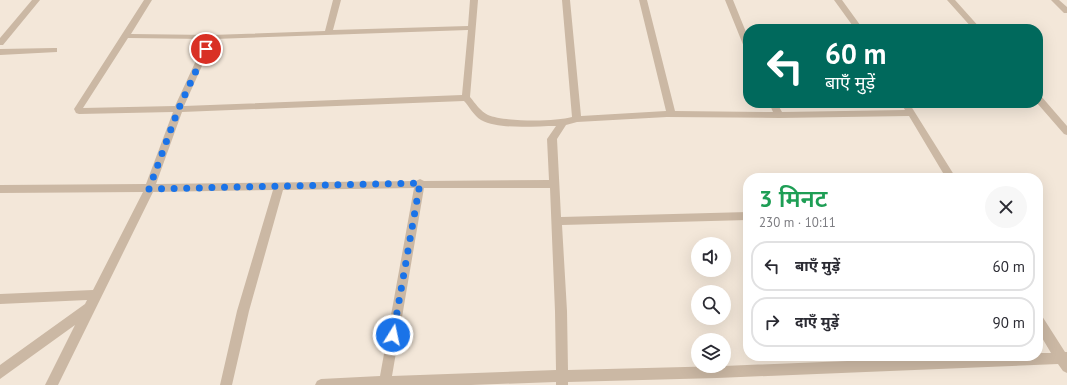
<!DOCTYPE html>
<html lang="hi">
<head>
<meta charset="utf-8">
<style>
	:root { --surface:#fff; --page:#f7f7f7; --text:#2b2b33; --muted:#7c7c81; --line:#e1e1e2 }
	body { margin:0; font-family:"PT Sans","Noto Sans Devanagari",sans-serif; background:var(--page); color:var(--text); height:100vh; display:flex; flex-direction:column; font-size:15px; white-space:nowrap }
	* { box-sizing:border-box; margin:0 }
	p { font-size:13px; color:var(--muted) }
	.icon { flex:none; width:22px; height:22px; fill:none; stroke:currentColor; stroke-width:2; stroke-linecap:round; stroke-linejoin:round }
	.map { position:relative; flex:1; overflow:hidden }
	.drawer { position:absolute; left:743px; top:173px; width:300px; height:188px; display:flex; flex-direction:column; background:var(--surface); border-radius:16px; box-shadow:0 4px 16px #0002 }
	.drawer>* { flex:none }
	.top-card { position:absolute; left:743px; top:24px; width:300px; height:84px; border-radius:16px; box-shadow:0 4px 16px #0002; background:#00695c; color:#fff; overflow:hidden }
	.controls { position:absolute; left:691px; top:237px; display:grid; gap:8px }
	.controls a { display:grid; place-items:center; width:40px; height:40px; border-radius:50%; background:var(--surface); box-shadow:0 4px 16px #0002; font-size:20px }
	.pin { position:absolute; display:grid; place-items:center; width:34px; height:34px; color:#fff; margin:-17px; border:2px solid #fff; border-radius:50%; box-shadow:0 1px 4px #0007 }
	.me { position:absolute; width:44px; margin:-22px; rotate:10deg; stroke-linejoin:round; filter:drop-shadow(0 0 3px #0008) }
	.turn { display:flex; align-items:center; gap:14px; height:84px; padding:0 16px; font-size:18px }
	.turn .icon { width:52px; height:52px; stroke-width:2.5 }
	.turn b { display:block; font-size:28px; line-height:34px }
	.round { display:grid; place-items:center; flex:none; width:42px; height:42px; border-radius:21px; background:var(--page) }
	.overview { display:flex; align-items:center; justify-content:space-between; height:68px; padding:0 16px }
	h1 { font-size:24px; font-weight:600; line-height:30px; color:#1e9e55 }
	ul { padding:0; list-style:none }
	li { display:flex; align-items:center; gap:12px; height:50px; margin:0 8px 6px; padding:0 8px; border:2px solid var(--line); border-radius:16px }
	li div { flex:1 }
	li b { display:block; font-size:15px }
	li em { font-style:normal }
	.map>svg:first-child { display:block }
	.lines { fill:none; stroke-linecap:round; stroke-linejoin:round }
	.minor { fill:#cbb8a4; fill-rule:evenodd }
	.route { stroke:#1a73e8; stroke-width:7; stroke-dasharray:0 12.6 }
</style>
</head>
<body>
<div class="map">
<svg width="1067" height="385" viewBox="0 0 1067 385">
	<rect width="100%" height="100%" fill="#f3e7d9"/>
	<g class="lines">
		<path class="minor" d="M32,0H40L3,45H0V38Z
			M144,0H152L131,34L211,35L325,31L333,0H341L333,30L468,26L470,0H478L470,97C475,103 481,112 488,115C504,122 555,122 572,117L562,0H570L581,116L666,111L639,0H647L675,111L773,112L769,103H777L782,112L905,110L901,103H909L956,178H946L909,116L779,118L667,117L577,122L566,125L557,139L561,217L748,212V220L562,225L567,311L568,370L724,366L969,356H1038V353H1051L1038,331V315L1042,316L1065,352H1067V373L1063,371L1058,364L717,378L568,382V385H556V382L471,385H315L317,381L321,379L380,376L414,188L283,190L249,311L232,385H220L237,311L273,190L153,192L58,385H45L75,325L0,379V365L85,304L87,300L0,304V294L93,290L143,192L0,193V185L146,184L173,112L79,114L76,113L74,109ZM468,30L462,95L184,106L214,39ZM128,38L206,39L175,106L83,108ZM464,101C469,106 474,116 481,120C500,130 534,126 556,126L547,139L549,180L424,181L420,179L416,181L156,184L182,112ZM424,188H550L555,311L556,370L392,376Z
			M725,0H733L748,37V49L744,47Z
			M834,0H842L863,29H855Z
			M947,0H955L981,29H973Z
			M1051,0H1059L1067,7V13H1064Z
			M54,48H57V52L0,55V49Z
			M1038,95L1041,96L1067,126V135L1064,134L1037,103Z"/>
	</g>
	<g class="lines">
		<path class="route" d="M206,49L178,110L149,189L420,183L393,335"/>
	</g>
</svg>
<div class="controls">
<a><svg class="icon" aria-label="sound" viewBox="0 0 24 24"><path d="M4 9h4l5-4v14l-5-4H4zM17 9q2 3 0 6"/></svg></a>
<a><svg class="icon" aria-label="search" viewBox="0 0 24 24"><circle cx="10" cy="10" r="6"/><path d="M15 15l6 6"/></svg></a>
<a><svg class="icon" aria-label="layers" viewBox="0 0 24 24"><path d="M12 4l9 5-9 5-9-5zM3 14l9 5 9-5"/></svg></a>
</div>
<div class="pin" style="left:206px;top:49px;background:#d93025"><svg class="icon" aria-label="arrive" viewBox="0 0 24 24"><path d="M6 21V4h12l-3 4 3 4H6"/></svg></div>
<svg class="me" style="left:393px;top:335px" viewBox="-20 -20 40 40"><circle r="17" fill="#1a73e8" stroke="#fff" stroke-width="3"/><path d="M0-11L8 9 0 5-8 9z" fill="#fff"/></svg>
<div class="top-card">
<div class="turn"><svg class="icon" aria-label="left" viewBox="0 0 24 24"><path d="M17 20v-9H6M10 6l-5 5 5 5"/></svg><div><b>60 m</b>बाएँ मुड़ें</div></div>
</div>
<section class="drawer">
<div class="overview"><div><h1>3 मिनट</h1><p>230 m · 10:11</p></div><a class="round"><svg class="icon" aria-label="close" viewBox="0 0 24 24"><path d="M6 6l12 12M18 6L6 18"/></svg></a></div>
<ul>
<li><svg class="icon" aria-label="left" viewBox="0 0 24 24"><path d="M17 20v-9H6M10 6l-5 5 5 5"/></svg><div><b>बाएँ मुड़ें</b></div><em>60 m</em></li>
<li><svg class="icon" aria-label="right" viewBox="0 0 24 24"><path d="M7 20v-9h11M14 6l5 5-5 5"/></svg><div><b>दाएँ मुड़ें</b></div><em>90 m</em></li>
</ul>
</section>
</div>
</body>
</html>
